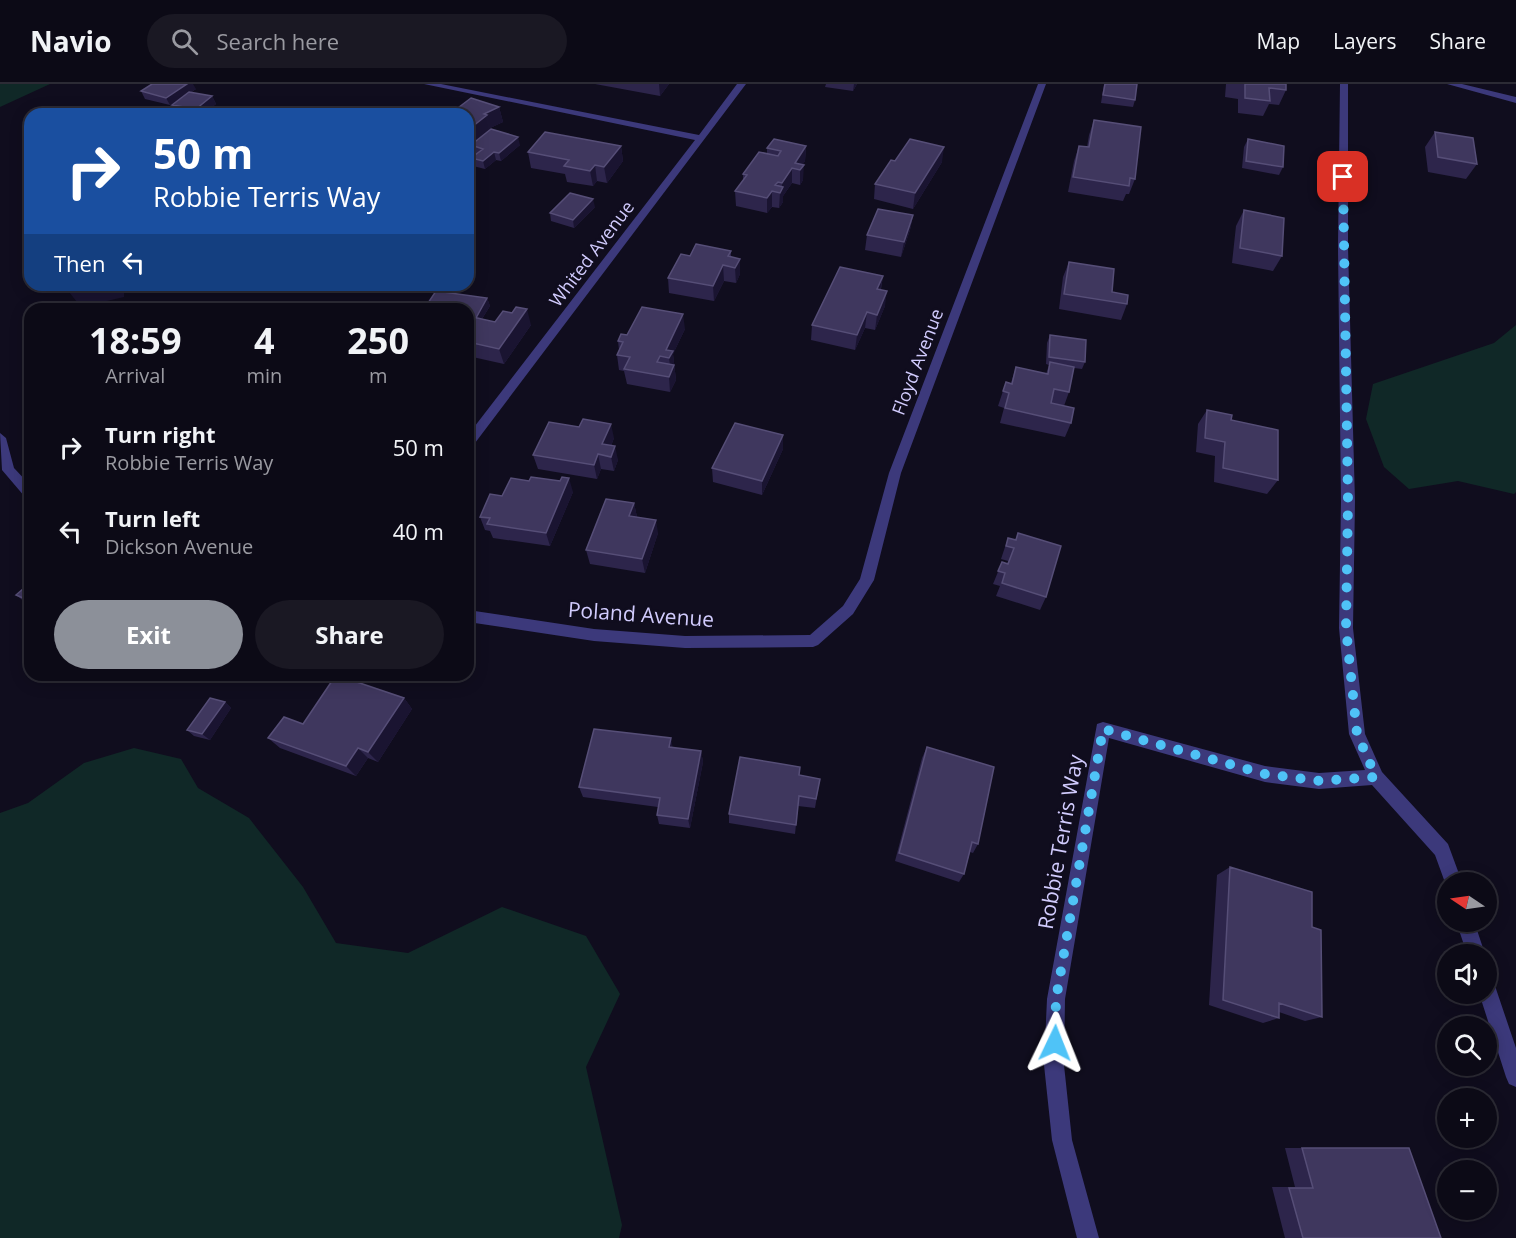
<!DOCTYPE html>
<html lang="en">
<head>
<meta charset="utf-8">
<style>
	:root { --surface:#0c0a16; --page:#1a1823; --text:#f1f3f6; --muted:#9a9aa1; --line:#2c2b35; --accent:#8c9099 }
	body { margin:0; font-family:"Open Sans",sans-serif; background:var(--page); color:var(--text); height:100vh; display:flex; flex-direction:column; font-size:22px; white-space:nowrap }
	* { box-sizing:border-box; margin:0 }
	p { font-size:20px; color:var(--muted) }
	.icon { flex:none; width:33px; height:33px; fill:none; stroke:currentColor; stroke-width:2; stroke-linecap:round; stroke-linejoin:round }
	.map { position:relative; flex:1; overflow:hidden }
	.side { position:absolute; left:24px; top:219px; width:450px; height:378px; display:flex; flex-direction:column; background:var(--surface); border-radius:18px; box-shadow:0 3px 15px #0003,0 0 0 2px var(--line) }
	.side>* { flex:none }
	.guide { position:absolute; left:24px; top:24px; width:450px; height:183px; border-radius:18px; box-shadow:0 3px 15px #0003,0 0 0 2px var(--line); background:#1a4fa0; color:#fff; overflow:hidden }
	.needle { width:39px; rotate:283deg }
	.tools { position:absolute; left:1437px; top:788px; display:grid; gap:12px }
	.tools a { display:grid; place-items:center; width:60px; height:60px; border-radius:50%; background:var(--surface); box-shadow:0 3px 15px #0003,0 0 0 2px var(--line); font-size:30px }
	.pin { position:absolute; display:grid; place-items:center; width:51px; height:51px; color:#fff; margin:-26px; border-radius:12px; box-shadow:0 3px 9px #0006 }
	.me { position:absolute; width:66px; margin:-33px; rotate:2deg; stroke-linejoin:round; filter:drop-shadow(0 0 4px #0008) }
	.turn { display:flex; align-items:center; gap:21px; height:126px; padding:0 30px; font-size:27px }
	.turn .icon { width:78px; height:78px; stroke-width:2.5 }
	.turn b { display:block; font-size:42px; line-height:51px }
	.then { display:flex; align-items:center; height:57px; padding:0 30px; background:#0003; gap:12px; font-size:22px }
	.eta { display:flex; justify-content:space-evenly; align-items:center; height:102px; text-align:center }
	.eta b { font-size:36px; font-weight:700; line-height:42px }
	.cta { display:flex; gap:12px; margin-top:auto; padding:12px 30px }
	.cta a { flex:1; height:69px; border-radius:36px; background:var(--accent); color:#fff; font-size:24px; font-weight:700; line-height:69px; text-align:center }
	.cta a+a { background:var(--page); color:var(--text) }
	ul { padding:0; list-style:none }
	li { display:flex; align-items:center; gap:18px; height:84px; padding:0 30px }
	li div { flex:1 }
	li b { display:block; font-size:22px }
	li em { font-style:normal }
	header { display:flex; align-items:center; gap:36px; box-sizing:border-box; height:84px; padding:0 30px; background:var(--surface); border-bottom:2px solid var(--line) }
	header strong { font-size:28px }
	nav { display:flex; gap:33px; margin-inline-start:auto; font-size:21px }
	.search { width:420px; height:54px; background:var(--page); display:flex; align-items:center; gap:15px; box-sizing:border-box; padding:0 21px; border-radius:33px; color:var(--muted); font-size:22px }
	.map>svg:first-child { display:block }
	.green { fill:#102827 }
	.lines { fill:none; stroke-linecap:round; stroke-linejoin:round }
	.minor { fill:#3c397b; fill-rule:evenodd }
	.wall { fill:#2d254b }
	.shaded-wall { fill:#1a1431 }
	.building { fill:#3f375e; stroke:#564e77; stroke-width:1.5 }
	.route { stroke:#4fc3f7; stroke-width:10; stroke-dasharray:0 18 }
	.labels { text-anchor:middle; stroke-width:5; stroke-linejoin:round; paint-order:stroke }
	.far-street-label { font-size:18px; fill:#d1cbfd; stroke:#100d1e }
	.street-label { font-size:21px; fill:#d1cbfd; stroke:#100d1e }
</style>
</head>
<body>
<header>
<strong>Navio</strong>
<div class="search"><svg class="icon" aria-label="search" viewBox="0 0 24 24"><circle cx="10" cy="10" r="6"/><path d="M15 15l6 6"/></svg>Search here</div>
<nav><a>Map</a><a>Layers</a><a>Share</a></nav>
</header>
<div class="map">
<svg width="1516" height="1154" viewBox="0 0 1516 1154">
	<rect width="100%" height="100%" fill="#100d1e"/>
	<path class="green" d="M0,0H50L0,23Z
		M1516,241V408L1514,410L1458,397L1409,405L1384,383L1366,335L1373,300L1494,259Z
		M134,664L181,675L198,704L249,734L303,803L336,859L408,869L502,823L586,852L620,910L586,983L622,1141L619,1154H0V729L28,719L84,679Z"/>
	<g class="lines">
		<path class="minor" d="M424,0H441L699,51L737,0H746L472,363L468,365V351L695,56Z
			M1038,0H1046L901,389L874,496L853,530L818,561L813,563L685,564L594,557L468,538V526L594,545L685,552L810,551L843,522L860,495L889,389Z
			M1340,0H1348V163L1355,417L1353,544L1365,650L1382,688L1448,760L1462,798H1448L1447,804L1435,771L1372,701L1319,705L1265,698L1109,654L1065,915L1064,981L1072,1056L1099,1154H1077L1052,1056L1044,981L1047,915L1097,640L1103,638L1265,682L1319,689L1365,686L1349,650L1339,544L1341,417L1338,163Z
			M1447,0H1462L1516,13V19Z
			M0,349L6,354L14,384L30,401V414L25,413L2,386Z
			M1456,837H1474L1485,870H1467Z
			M1486,894L1493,896L1516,964V1003L1509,1000L1506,993L1479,909H1486Z"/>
	</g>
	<path class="wall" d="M595,0H669L660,12Z
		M826,0H857L853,7L825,3Z
		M1104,0H1137L1135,16L1133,23L1101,19Z
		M1226,0H1286V6L1279,21L1269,20L1263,32L1238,29V15L1225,13Z
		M196,5L190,9L212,12L216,20L203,30H185L176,28L172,21L179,15L170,21L145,15L141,7Z
		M499,23L503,38L490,44L491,46L520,61L501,77L496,76L485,85L473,82L471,74L476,70L474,69L471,61L473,60L468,63V30Z
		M1094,36L1135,95L1129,110H1126L1123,117L1068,108L1074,77L1079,62L1087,63L1089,51Z
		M1435,48L1477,80L1466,95L1428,88L1425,63Z
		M1248,55L1283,83L1279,91L1242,84L1244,63Z
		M621,62L623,77L607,99L597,97L593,102L567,98L565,90L531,84L528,68Z
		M806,62L805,77L803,80V96L800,101L792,99L783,112V118L779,124L772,123L767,129L736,122L735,107L743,96V90L767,70V64Z
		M895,77L942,78L913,125L874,115L875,100Z
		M595,123L574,144L551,137L550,129Z
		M1244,126L1282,172L1273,187L1232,179L1236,142Z
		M913,131L910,146L901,173L865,166L867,151Z
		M731,167V173L740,190L736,199L724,197L714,217L669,209L668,194Z
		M1069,178L1127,220L1121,236L1059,225L1063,193Z
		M883,192L881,205L885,222L875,246L865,244L855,266L811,256L812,241Z
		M487,214L490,222L482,235L495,238L531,241L504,280L468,272V225Z
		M685,245L673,270L676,296L670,308L627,300L624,287L619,286L617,271L619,266L618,257L627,251Z
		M1050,251L1085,278L1082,285L1074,284L1069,308L1064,322L1071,339L1065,353L1000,339L1004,324L998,322L1006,298L1011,299L1016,283L1046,290L1049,281L1046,280L1047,259Z
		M1207,326L1231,336L1278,396L1267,410L1214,398L1215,372L1196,368L1198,340Z
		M783,351V365L762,411L713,398L712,384Z
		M614,354L611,362L618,376L614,387L601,385L597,395L538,385L533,371Z
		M573,408L550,462L493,454L490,447L485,446L480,433L502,412Z
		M634,419L637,433L658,449L645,489L590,480L586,466Z
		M1018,449L1046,513L1040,526L996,512L1000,502L993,500L1002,478L1007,480L1008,477L1001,475L1008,454L1015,456Z
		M30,499V522L16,511Z
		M404,614L412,625L378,678L368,674L356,692L280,664L268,654L303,640Z
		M225,618L231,624L210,656L194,652L187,646Z
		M927,663L978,760L973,769L970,768L964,790L959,798L895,777L922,674Z
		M673,664L701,667L703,678L690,744L659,740L657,731L658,723L583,713L579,703Z
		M799,691L820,695L815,724L798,722L795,750L729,739V730Z
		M1230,783L1322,933L1305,937L1279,928V934L1263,939L1209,921L1217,791Z
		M1285,1064H1302L1441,1154H1285L1272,1103H1295Z"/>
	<path class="shaded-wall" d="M187,0H193L196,5L170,21L166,14Z
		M659,0H669L660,12Z
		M854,0H857L853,7Z
		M212,12L216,20L203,30H198L196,25Z
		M499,23L503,38L490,44L491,46L469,63L468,46L484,30Z
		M518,53L520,61L501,77L499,69Z
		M621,62L623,77L607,99L604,83Z
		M806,62L805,77L800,85L795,79Z
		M944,63L942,78L913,125L915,109Z
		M494,68L496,76L485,85L483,77Z
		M595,81L597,97L593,102L590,87Z
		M804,81L803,96L800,101V86Z
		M792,84V99L783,112V118L779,124L780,109L782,105V99Z
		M772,107V123L767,129V114Z
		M593,115L595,123L574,144L573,136Z
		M913,131L910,146L901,173L904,158Z
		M740,175V190L736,199L735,184Z
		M723,181L724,197L714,217L713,202Z
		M883,192L880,207L877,205Z
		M98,201H140L124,205V213L81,223L69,208Z
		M887,207L885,222L875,246L877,231Z
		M487,214L490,222L478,241L476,234Z
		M527,225L531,241L504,280L499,265Z
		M867,228L865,244L855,266L857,251Z
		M683,230L685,245L673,270L676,296L670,308L669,293L671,289L669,274L666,266Z
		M611,340L614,354L607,372L602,360Z
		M783,351V365L762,411V397Z
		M615,362L618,376L614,387L611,373Z
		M598,370L601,385L597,395L594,381Z
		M569,394L573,408L550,462L546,449Z
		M634,419L637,433L629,432Z
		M656,436L658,449L645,489L642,475Z
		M404,614L412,625L378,678L368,668Z
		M225,618L231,624L210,656L202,650Z
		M671,654L673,665L669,663Z
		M358,664L368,674L356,692L346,682Z
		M701,667L703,678L690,744L688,735Z"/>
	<path class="building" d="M152,0H187L166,14L141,7Z
		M1105,0H1137L1135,16L1103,11Z
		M1245,0H1286V6L1269,4L1270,17L1245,14Z
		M189,8L212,12L196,25L172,21Z
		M471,14L499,23L484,30L487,31L468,46V30H450Z
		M1094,36L1141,43L1135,95L1130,94L1129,102L1073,93L1079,62L1089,63Z
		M491,45L518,53L499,69L494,68L483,77L471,74L483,65L471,61Z
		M545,48L621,62L604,83L595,81L590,87L564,82L569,76L528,68Z
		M1435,48L1473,54L1477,80L1438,73Z
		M774,55L806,62L795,79L804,81L800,86L792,84L782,99L778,98L775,101L783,103L780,109L772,107L767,114L735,107L747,91L743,90L759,68L778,72L781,67L767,64Z
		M910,55L944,63L915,109L875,100L891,76L895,77Z
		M1248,55L1284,62L1283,83L1246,77Z
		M570,109L593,115L573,136L550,129Z
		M878,125L913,131L904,158L867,151Z
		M1244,126L1284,134L1282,172L1240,164Z
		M696,160L731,167L728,172L740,175L735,184L723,181L713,202L668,194L681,170L690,172Z
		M1069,178L1114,185L1112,208L1128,211L1127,220L1064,210Z
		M840,183L883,192L877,205L887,207L877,231L867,228L857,251L812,241Z
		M69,201H98L69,208Z
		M436,207L487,214L476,234L468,232V225H424Z
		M516,223L527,225L499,265L468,258V232L495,238L503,227L512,229Z
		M642,223L683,230L666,266L673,267L669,274L660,272L657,278L674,281L669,293L624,285L630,273L617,271L623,258L618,257L621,250L627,251Z
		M1050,251L1086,256L1085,278L1049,273Z
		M1050,278L1074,283L1069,308L1054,305L1051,319L1074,324L1071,339L1005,324L1009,309L1003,307L1006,298L1012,300L1016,283L1048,290Z
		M1207,326L1232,331L1231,336L1278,346V396L1223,384L1225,358L1205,354Z
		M583,335L611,340L602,360L615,362L611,373L598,370L594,381L533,371L549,338L579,343Z
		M735,339L783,351L762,397L712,384Z
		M531,393L560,397L562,393L569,394L546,449L487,440L490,434L480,433L490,410L502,412L511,394L529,397Z
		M606,415L634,419L629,432L656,436L642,475L586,466Z
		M1018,449L1061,462L1046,513L1002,499L1005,489L998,487L1002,478L1008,480L1014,464L1006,462L1008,454L1016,456Z
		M30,499V517L16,511Z
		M336,591L404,614L368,668L358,664L346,682L268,654L284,633L303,640Z
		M210,614L225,618L202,650L187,646Z
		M594,645L671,654L669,663L701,667L688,735L657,731L660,714L579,703Z
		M927,663L994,683L978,760L972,758L964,790L899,769Z
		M740,673L800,683L799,691L820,695L816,715L799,712L796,741L729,730Z
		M1230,783L1312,808V843L1321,846L1322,933L1279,919V934L1223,916Z
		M1302,1064H1409L1441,1154H1303L1289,1104H1313Z"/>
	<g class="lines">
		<path class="route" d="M1055,959L1056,915L1103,645L1265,690L1320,697L1376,693L1357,650L1346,544L1348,417L1343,93"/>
	</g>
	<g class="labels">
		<g class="far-street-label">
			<text transform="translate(592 170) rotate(-53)" y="6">Whited Avenue</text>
			<text transform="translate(918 278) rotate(-69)" y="6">Floyd Avenue</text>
		</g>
		<g class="street-label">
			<text transform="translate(641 531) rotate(4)" y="7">Poland Avenue</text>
			<text transform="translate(1061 758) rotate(-80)" y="7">Robbie Terris Way</text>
		</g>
	</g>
</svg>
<div class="tools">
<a><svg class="needle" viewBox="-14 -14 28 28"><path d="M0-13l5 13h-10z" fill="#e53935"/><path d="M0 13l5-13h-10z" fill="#9a9aa1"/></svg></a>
<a><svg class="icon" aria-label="sound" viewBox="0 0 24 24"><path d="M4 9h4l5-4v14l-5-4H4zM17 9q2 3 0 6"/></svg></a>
<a><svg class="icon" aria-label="search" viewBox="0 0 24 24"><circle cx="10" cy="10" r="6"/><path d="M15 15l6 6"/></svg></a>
<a>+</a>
<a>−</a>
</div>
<div class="pin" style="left:1343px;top:93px;background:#d93025"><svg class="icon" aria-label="arrive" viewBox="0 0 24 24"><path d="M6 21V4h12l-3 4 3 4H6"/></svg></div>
<svg class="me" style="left:1055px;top:959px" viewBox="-20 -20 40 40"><path d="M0-17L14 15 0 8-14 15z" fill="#4fc3f7" stroke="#fff" stroke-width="4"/></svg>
<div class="guide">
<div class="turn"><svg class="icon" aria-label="right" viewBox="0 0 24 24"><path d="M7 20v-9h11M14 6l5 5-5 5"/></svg><div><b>50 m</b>Robbie Terris Way</div></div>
<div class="then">Then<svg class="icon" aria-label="left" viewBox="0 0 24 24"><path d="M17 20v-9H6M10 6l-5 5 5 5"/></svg></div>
</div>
<section class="side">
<div class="eta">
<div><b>18:59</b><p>Arrival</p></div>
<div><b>4</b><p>min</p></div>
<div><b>250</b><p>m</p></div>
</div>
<ul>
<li><svg class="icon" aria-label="right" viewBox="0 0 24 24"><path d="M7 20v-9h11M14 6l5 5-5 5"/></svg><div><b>Turn right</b><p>Robbie Terris Way</p></div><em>50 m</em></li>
<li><svg class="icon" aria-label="left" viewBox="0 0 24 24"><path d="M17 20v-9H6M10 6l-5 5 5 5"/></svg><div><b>Turn left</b><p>Dickson Avenue</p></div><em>40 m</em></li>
</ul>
<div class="cta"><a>Exit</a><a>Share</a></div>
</section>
</div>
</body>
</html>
